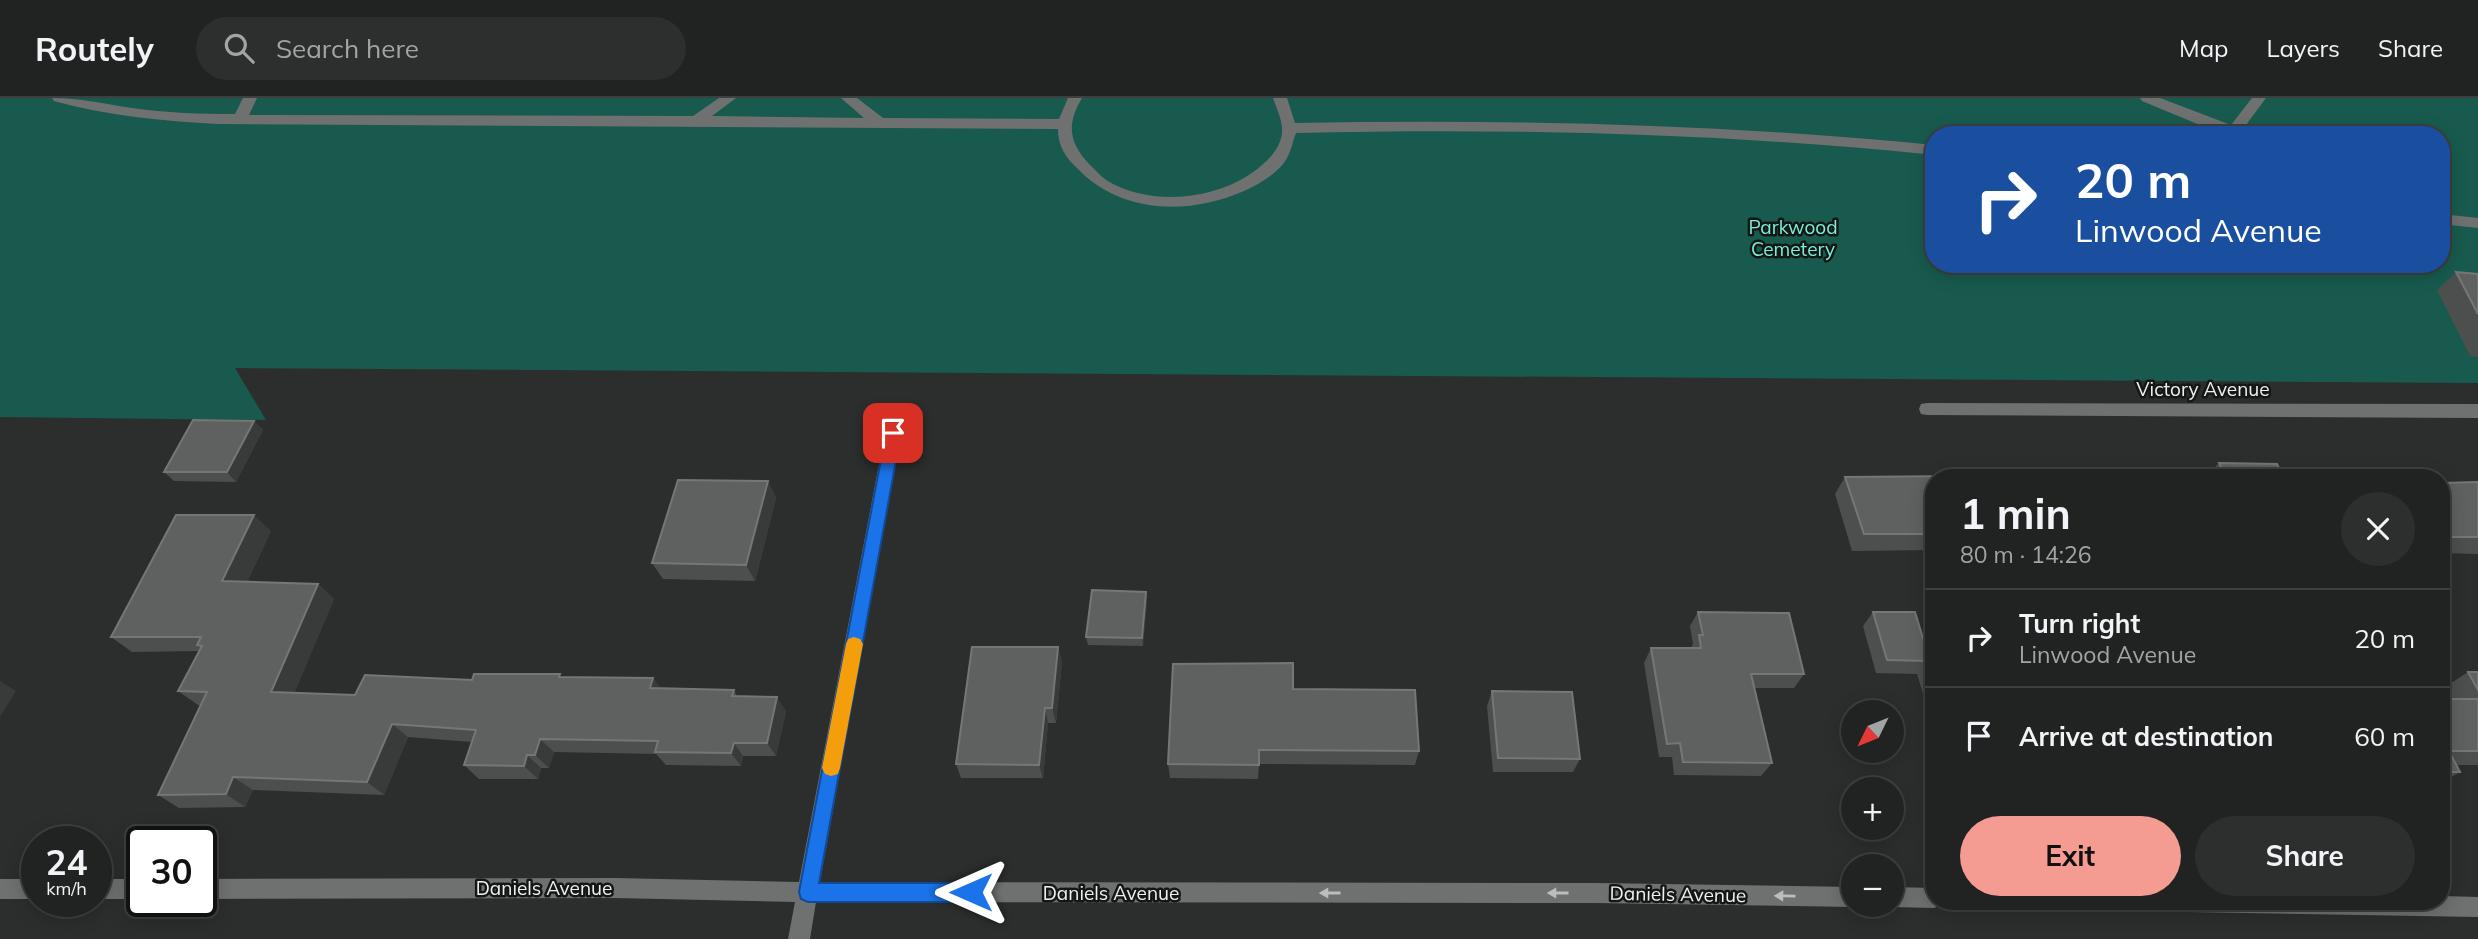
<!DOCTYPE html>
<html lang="en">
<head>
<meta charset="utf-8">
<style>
	:root { --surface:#212222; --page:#2d2f2f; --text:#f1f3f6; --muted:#a2a4a5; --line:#3e3f40; --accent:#f59c92 }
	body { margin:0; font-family:Mulish,sans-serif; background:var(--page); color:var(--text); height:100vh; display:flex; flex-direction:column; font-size:26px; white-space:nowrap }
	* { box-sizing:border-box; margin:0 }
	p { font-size:23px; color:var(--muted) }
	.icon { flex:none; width:38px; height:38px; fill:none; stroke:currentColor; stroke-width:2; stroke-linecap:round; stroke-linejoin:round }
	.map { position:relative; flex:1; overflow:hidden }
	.drawer { position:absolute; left:1925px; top:371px; width:525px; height:441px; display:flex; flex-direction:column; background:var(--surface); border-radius:28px; box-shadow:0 4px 18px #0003,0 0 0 2px var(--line) }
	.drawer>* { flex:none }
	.hud { position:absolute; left:1925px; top:28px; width:525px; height:147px; border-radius:28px; box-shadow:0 4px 18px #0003,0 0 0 2px var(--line); background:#1a4fa0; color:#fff; overflow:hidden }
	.needle { width:46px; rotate:227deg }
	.buttons { position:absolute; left:1841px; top:602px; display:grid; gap:14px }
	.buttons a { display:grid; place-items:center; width:63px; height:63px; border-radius:50%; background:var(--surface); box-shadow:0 4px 18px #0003,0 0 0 2px var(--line); font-size:35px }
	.speed { position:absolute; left:21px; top:728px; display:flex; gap:14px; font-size:35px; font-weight:700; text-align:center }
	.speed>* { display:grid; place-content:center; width:91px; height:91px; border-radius:50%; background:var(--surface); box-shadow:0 4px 18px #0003,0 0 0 2px var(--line); line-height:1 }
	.speed small { font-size:18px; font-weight:400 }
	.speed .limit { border:4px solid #111; border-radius:10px; background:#fff; color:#111 }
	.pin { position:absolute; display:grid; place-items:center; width:60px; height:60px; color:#fff; margin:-30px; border-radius:14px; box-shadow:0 4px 10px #0006 }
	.me { position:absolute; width:77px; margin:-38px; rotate:270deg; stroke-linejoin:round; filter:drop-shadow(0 0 5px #0008) }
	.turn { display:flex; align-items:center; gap:24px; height:147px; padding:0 35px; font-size:32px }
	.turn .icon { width:91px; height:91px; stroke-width:2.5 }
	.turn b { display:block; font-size:49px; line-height:60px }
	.round { display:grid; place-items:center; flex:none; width:74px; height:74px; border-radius:37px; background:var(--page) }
	.headline { display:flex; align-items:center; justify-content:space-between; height:119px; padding:0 35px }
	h1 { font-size:42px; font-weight:700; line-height:52px }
	.button { display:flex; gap:14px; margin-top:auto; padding:14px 35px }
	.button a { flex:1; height:80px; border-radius:42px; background:var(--accent); color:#111; font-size:28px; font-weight:700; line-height:80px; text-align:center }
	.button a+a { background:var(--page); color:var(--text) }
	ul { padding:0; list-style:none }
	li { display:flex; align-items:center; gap:21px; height:98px; padding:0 35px; border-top:2px solid var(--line) }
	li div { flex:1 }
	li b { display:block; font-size:26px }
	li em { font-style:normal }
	header { display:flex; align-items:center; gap:42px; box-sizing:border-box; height:98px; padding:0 35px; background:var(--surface); border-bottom:2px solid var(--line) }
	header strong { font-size:33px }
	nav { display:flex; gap:38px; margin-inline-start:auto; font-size:24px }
	.search { width:490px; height:63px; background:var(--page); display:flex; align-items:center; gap:18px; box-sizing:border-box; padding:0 24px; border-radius:38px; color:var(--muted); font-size:26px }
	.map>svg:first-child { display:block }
	.green { fill:#185b4e; fill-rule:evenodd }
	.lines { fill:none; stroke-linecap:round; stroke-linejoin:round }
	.service { fill:#6f7171; fill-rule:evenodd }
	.minor { fill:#6f7171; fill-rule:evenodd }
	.wall { fill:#4c4f4e }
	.shaded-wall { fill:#383b3a }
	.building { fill:#5e6160; stroke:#747776; stroke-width:2 }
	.oneway { fill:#bcbebe }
	.route { fill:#1a73e8; stroke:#114b97; stroke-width:2 }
	.slow { fill:#f59e0b }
	.labels { text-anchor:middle; stroke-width:5; stroke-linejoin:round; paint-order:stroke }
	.park-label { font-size:19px; fill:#7af1d6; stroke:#151616 }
	.street-label { font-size:19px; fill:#eff1f1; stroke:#151616 }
</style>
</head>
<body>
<header>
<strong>Routely</strong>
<div class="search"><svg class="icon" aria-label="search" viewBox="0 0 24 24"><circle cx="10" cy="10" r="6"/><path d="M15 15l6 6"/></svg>Search here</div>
<nav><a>Map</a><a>Layers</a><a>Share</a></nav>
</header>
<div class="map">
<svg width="2478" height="841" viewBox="0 0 2478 841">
	<rect width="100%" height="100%" fill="#2c2e2e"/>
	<path class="green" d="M0,0H2478V285L235,270L266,322L0,319ZM1934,37H2441V166H1934Z"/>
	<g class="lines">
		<path class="service" d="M52,0C79,0 105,6 132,10C166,15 201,16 235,16L243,0H257L249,17L693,18L719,0H736L712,18L864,20L841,0H857L883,20L1059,21L1068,0H1082C1066,27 1069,45 1090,67C1095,71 1100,78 1106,82C1151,110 1223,102 1262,67C1272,59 1283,45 1282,31C1282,21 1276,9 1273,0H1287L1295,25C1509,21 1721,26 1934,47V57C1721,35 1509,30 1296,35C1293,43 1291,53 1287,60C1279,75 1259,86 1244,93C1190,117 1122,116 1079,72C1066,60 1058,49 1058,31L218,26C162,23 108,18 54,3Z
			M2140,0H2160L2231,27L2252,0H2266L2243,31L2251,37H2224L2142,3Z
			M2441,116L2478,120V130L2441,126Z"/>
		<path class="minor" d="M1927,305L2478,306V320L1927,317L1921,316L1919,311L1921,306Z
			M893,328L899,330L901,335L820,784L1596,785L1853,789V807H1859L1853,809L1596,805L816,804L810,841H788L795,804L615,800L201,801V781L615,780L799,784L885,335L887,330Z
			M0,781H37V801H0Z
			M96,781H142V801H96Z
			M1892,789L1934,790V803H1943L1941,807L1934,810L1892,809L1886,807H1892Z
			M2441,798L2478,799V819L2132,813L2125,810L2122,803H2441Z"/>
	</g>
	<path class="wall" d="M2456,174L2478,176V259L2470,258L2437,192Z
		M254,323L263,332L236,384L174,383L164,374Z
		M2219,365L2282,377L2342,380H2204Z
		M1845,379L1934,380V452L1852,453L1835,396Z
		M768,383L776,400L755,483L663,481L652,465Z
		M2478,384V456L2441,455V385Z
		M271,433L247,484L318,486L334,501L294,595L355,597L472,582L563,579L661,590L734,592L737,598L786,613L776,658H743L741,668L666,667L656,656L554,654L549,670H541L538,681H479L464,667L472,644L408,639L384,697L253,692L245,709L179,710L158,697L201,608L198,607L178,593L199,553L132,554L111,539Z
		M1146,494L1147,502L1143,548L1088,547L1086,539Z
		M1698,514L1804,576L1794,590H1754L1772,665L1761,678L1674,677L1672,659H1659L1644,565L1651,550H1691L1693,546L1690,528Z
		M1873,514L1929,560H1934V632L1917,576L1876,575L1863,528Z
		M1058,549L1062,564L1056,625H1048L1043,680H961L956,666Z
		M2468,574H2478V667H2457L2460,674L2441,685V601H2451L2445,589Z
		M1293,591L1419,653L1415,667L1259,666L1258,681L1170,680L1168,666Z
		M1492,593L1580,661L1573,674H1493L1487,608Z"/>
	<path class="shaded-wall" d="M254,323L263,332L236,384L227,374Z
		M768,383L776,400L755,483L746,467Z
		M254,417L271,433L240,499L222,483Z
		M318,486L334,501L289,608L271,594Z
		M1146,494L1147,502L1143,548L1142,540Z
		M1058,549L1062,564L1056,625L1052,610Z
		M653,580L664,594L650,590Z
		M0,583L16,593L0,619Z
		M777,599L786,613L776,658L767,645Z
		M1045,610L1048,625L1043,680L1039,667Z
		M392,626L408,639L384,697L367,684Z
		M540,641L554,654L549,670L535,657Z
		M734,645L743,658L741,668L731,655Z
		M527,657L541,670L538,681L524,668Z
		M233,679L253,692L245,709L226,696Z"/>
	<path class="building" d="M2456,174L2478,176V216Z
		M193,322L254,323L227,374H164Z
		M2219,365L2277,366L2282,377L2342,380H2226Z
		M1960,378L1961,380H1934V436H1864L1845,379Z
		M2067,378L2148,380H2068Z
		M678,382L768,383L746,467L652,465Z
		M2478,384V439H2441V385Z
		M176,417H254L222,483L318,486L271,594L355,597L365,577L472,582L474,576H560L559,579L653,580L650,590L734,592L732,598L777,599L767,645H734L731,655L655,654L658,643L540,641L535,657H527L524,668L464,667L476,632L392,626L367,684L233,679L226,696L158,697L207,594L178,593L202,548L197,547L201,539H111Z
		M1092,492L1146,494L1142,540L1086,539Z
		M1698,514L1789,515L1804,576H1751L1772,665L1683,664L1680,645L1667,646L1651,550H1701L1699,537H1703Z
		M1873,514H1915L1929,560H1934V578L1929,563L1887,562Z
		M972,549H1058L1052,610H1045L1039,667L956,666Z
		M1293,565V591L1415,592L1419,653L1259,652V667L1168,666L1173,566Z
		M2468,574H2478V592Z
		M1492,593L1572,594L1580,661L1498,660Z
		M2441,601H2478V653H2449L2460,674H2441Z"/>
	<defs><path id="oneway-solid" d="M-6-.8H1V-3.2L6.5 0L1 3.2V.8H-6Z" transform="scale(1.75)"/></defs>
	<g class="oneway">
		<use href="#oneway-solid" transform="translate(1330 795) rotate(-180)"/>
		<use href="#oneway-solid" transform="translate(1558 795) rotate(-180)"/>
		<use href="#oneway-solid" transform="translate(1785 798) rotate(-179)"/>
	</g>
	<path class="route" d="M893,329L901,335L819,785H971L978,788L981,794L978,801L971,804H808L801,801L799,794L886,335Z"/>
	<path class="slow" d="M854,539L860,541L863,546L840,670L838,676L831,678L825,676L822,670L846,546L848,541Z"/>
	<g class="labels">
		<g class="park-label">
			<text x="1793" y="136">Parkwood<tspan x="1793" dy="22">Cemetery</tspan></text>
		</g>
		<g class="street-label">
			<text x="2203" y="298">Victory Avenue</text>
			<text x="544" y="797">Daniels Avenue</text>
			<text x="1111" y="802">Daniels Avenue</text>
			<text transform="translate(1678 796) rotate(1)" y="7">Daniels Avenue</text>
		</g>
	</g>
</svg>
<div class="buttons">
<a><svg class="needle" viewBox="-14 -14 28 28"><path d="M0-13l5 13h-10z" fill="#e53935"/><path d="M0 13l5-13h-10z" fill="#a2a4a5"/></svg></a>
<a>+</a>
<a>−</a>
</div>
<div class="speed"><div>24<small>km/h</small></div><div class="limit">30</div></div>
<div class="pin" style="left:893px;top:335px;background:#d93025"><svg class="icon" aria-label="arrive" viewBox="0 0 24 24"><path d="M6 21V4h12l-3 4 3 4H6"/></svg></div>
<svg class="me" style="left:971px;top:794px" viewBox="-20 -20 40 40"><path d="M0-17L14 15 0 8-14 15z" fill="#1a73e8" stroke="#fff" stroke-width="4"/></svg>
<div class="hud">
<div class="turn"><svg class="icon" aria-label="right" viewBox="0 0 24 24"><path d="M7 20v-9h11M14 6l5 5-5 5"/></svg><div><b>20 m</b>Linwood Avenue</div></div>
</div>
<section class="drawer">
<div class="headline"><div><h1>1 min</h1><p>80 m · 14:26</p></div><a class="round"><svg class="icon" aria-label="close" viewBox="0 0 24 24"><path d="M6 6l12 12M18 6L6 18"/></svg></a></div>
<ul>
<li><svg class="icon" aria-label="right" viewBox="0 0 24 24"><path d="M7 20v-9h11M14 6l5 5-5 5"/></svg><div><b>Turn right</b><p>Linwood Avenue</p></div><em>20 m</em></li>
<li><svg class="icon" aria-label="arrive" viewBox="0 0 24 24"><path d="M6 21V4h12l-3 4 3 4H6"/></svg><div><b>Arrive at destination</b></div><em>60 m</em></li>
</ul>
<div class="button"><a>Exit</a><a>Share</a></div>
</section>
</div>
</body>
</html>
